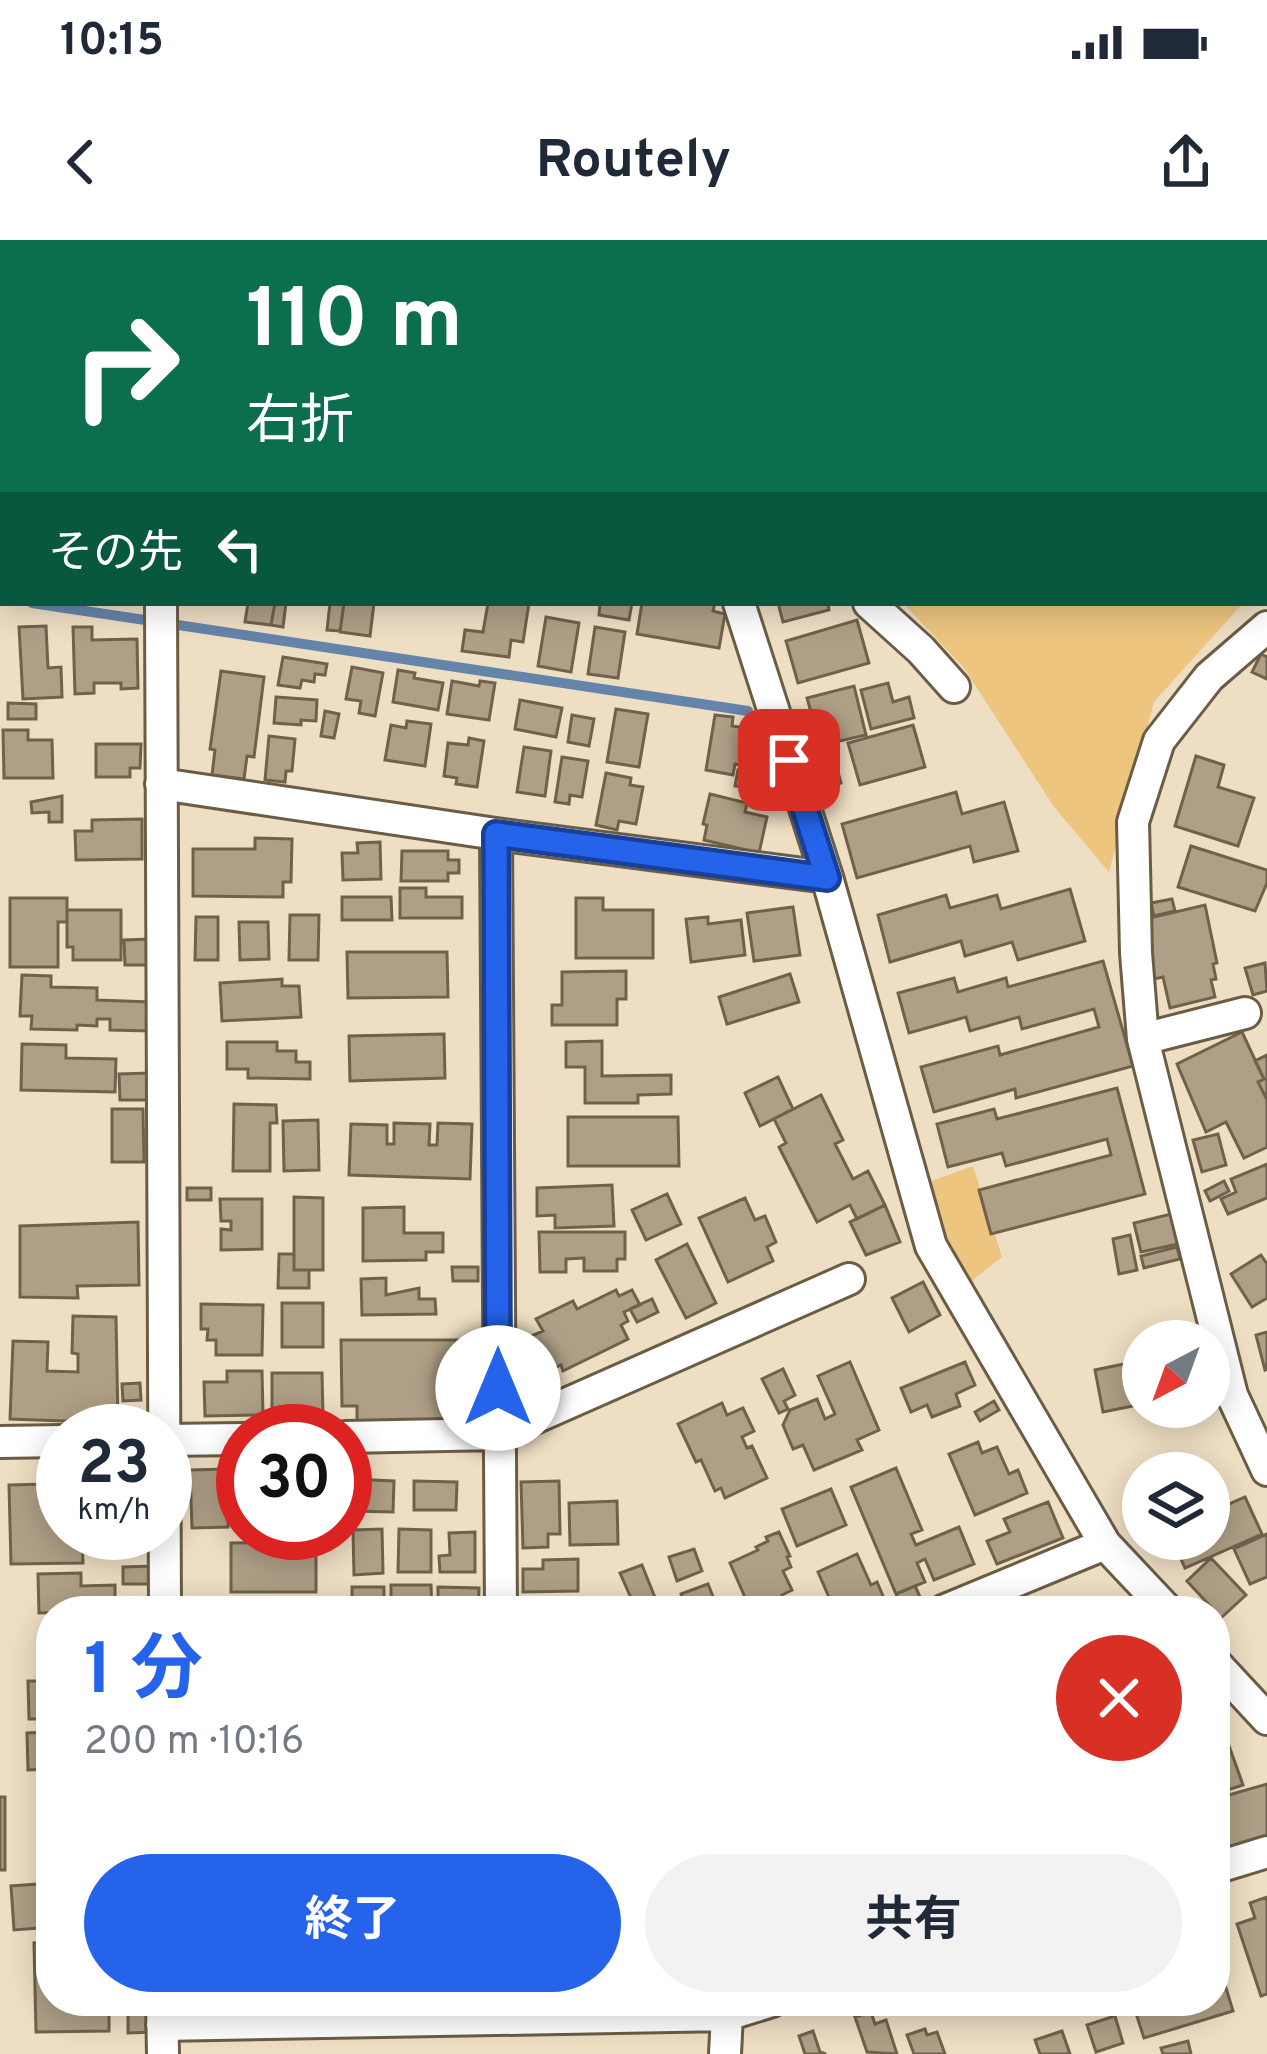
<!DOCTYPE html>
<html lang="ja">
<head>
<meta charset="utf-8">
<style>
	:root { --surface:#fff; --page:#f2f2f3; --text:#1f2937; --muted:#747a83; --accent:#2563eb }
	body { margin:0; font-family:Overpass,"Noto Sans JP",sans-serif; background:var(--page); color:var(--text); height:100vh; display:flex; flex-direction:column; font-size:45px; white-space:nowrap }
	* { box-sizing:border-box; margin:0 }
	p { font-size:39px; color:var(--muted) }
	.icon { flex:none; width:66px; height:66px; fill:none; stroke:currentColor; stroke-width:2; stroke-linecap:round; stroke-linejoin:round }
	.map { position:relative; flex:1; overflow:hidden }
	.panel { position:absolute; left:36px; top:1356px; width:1194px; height:420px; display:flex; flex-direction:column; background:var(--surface); border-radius:48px; box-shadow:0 6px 30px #0003 }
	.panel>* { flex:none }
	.top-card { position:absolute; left:0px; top:0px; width:1269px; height:366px; box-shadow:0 6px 30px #0003; background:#0b6e4f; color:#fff; overflow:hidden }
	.needle { width:78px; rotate:221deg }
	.controls { position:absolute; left:1122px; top:1080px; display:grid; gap:24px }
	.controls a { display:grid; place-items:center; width:108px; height:108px; border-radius:50%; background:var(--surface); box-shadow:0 6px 30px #0003; font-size:60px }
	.speed { position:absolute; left:36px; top:1164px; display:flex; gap:24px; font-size:60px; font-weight:700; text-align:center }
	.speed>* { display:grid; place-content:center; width:156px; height:156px; border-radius:50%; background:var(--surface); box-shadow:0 6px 30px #0003; line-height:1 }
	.speed small { font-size:30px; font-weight:400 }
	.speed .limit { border:18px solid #d22; background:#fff; color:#111 }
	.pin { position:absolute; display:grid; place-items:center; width:102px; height:102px; color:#fff; margin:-51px; border-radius:24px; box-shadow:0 6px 18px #0006 }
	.me { position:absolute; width:132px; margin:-66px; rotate:0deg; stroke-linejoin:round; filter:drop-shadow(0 0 9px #0008) }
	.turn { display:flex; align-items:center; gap:42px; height:252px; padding:0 48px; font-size:54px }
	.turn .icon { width:156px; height:156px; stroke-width:2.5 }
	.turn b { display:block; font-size:84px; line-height:102px }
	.then { display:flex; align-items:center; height:114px; padding:0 48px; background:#0003; gap:24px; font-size:45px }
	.round { display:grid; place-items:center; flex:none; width:126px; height:126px; border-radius:63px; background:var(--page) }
	.headline { display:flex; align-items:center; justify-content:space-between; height:204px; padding:0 48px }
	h1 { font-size:72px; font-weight:700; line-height:90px; color:var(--accent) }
	.action { display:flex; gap:24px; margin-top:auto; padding:24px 48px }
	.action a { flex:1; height:138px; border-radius:72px; background:var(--accent); color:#fff; font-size:48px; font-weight:700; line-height:138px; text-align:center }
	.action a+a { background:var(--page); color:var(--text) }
	.status { display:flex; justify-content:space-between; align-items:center; height:84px; padding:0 60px; background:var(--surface); direction:ltr }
	.status svg { height:33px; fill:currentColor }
	header { display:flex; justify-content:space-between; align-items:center; height:156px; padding:0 48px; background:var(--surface); font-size:54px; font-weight:700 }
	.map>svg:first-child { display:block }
	.green { fill:#edc57f }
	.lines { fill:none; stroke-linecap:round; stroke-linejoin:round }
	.stream { stroke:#6584aa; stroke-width:10 }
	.building { fill:#af9f86; stroke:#70624a; stroke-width:3 }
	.minor-casing { stroke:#6b5d45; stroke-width:36 }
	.minor { stroke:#fff; stroke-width:30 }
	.route-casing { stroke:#184099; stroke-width:30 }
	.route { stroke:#2563eb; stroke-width:21 }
</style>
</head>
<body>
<div class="status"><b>10:15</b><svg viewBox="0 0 49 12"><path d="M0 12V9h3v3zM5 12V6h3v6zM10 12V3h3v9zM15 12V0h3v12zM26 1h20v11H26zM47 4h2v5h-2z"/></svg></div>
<header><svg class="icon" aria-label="back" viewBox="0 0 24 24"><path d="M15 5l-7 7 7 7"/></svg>Routely<svg class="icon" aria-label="share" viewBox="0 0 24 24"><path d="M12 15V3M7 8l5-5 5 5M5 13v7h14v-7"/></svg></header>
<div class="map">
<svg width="1267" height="1814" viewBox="0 0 1267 1814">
	<rect width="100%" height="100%" fill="#eedec3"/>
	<path class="green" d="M445,0H1267V14L1266,3H445Z
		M903,363H1243L1154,462L1109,632L1054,567L964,428Z
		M973,926L1002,1017L968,1044L939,993L929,942Z"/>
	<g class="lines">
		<path class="stream" d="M0,358L3,359
			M32,363L748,471"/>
	</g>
	<path class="building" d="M248,363H275L271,385L245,382Z
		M275,363H286L283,387L271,385Z
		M330,363H344L340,391L327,390Z
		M344,363H374L370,396L340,392Z
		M488,363H529L523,402L511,400L509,417L462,411L465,390L483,392Z
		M600,363H632L629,380L599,375Z
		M642,363H715L713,371L725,374L719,408L637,394Z
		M778,363H828L829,370L783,382Z
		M546,377L579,383L571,432L538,426Z
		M857,380L869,423L798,443L786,401Z
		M46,386L48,428L61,427L62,457L23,459L19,387Z
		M73,387H92V400L137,399L138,448L121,449V443H94V453L75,454Z
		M595,387L625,392L618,438L588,434Z
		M1261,414L1267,417V439L1252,432Z
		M283,417L327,424L325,435L315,434L314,442L302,440L300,448L278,445Z
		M352,427L383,433L375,476L359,473L361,461L346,459Z
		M398,430L415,433L414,438L443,443L438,470L393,462Z
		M221,431L264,437L254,517L247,516L244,539L212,535L215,510L210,509Z
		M452,441L479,446L480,441L495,443L489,480L447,474Z
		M888,443L893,462L909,457L914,478L871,489L861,450Z
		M854,446L866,495L827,504L819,474L812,476L807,458Z
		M276,457L317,460L316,481L301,480V485L274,483Z
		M520,460L562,468L556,497L515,489Z
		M8,463L36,464V479H8Z
		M616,469L648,474L639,527L607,522Z
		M325,471L339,474L334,498L321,496Z
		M572,475L594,479L589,506L568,502Z
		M715,475L733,477L732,486L761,490L756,528L735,524L733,535L706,530Z
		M407,481L431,484L425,526L385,520L391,485L406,488Z
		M913,485L925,527L860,545L848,503Z
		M3,490H28V500H52L53,538H4Z
		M269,496L295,499L292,531H286L285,542L265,540Z
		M469,498L484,501L477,547L456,544L457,538L444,536L448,503L468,505Z
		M96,504H141L140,528H130V537H96Z
		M524,507L551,511L545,556L517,552Z
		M831,507L841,543L823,549L812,512Z
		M1196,516L1224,525L1218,547L1254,558L1238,606L1175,586Z
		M562,517L588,521L582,557L570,555L569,564L555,562Z
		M738,530L753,532L750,548L735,546Z
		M606,533L631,538L630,545L643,547L636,584L619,581L617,590L596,585Z
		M956,552L962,574L1004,562L1018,611L974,622L970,606L857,638L842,584Z
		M710,554L747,563L745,572L767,577L759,613L704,600L707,585L703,584Z
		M62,556V582H49V572L32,573L31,562Z
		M142,579V619L76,620L75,591H92V580Z
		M255,598L292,599L291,642H283V657L193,656V609H255Z
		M380,602L381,639L343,640L342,613H358L357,603Z
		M1191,606L1267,630V643L1255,671L1178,647Z
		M402,611H448V620H459V633H448V641H401Z
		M400,648H426V657H462V678H400Z
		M1070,649L1085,701L1018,720L1012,702L965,716L961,701L890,722L878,675L946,655L950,668L997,655L1001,669Z
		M342,657H391L392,680H342Z
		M10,658H67V682H58V727H10Z
		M576,658H603V670H653V718H576Z
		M1172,659L1175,671L1154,676L1151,663Z
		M1205,665L1217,723L1213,724L1216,739L1211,740L1215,757L1170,768L1163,737L1154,739L1141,680Z
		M793,667L800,715L754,721L747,673Z
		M67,670H121V720H73V707H67Z
		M290,675H319L318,720H289Z
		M196,677H218V720H195Z
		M708,677V684L741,680L745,715L691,722L686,679Z
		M239,682H268L269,719L240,720Z
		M150,699L151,725H125L124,700Z
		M347,712H447L448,757L348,758Z
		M1103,721L1133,826L1016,858L1015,849L934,872L921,827L998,806L1000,815L1099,787L1094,769L1022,789L1019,777L970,791L966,777L909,793L898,753L954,738L958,752L1006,738L1008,747Z
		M1265,723L1267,751L1253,755L1245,728Z
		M626,731V759H617V785H552V765H562V732Z
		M790,734L799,762L727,784L719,757Z
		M22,735L51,736V747L97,748V760L150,762V791L110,790V779H97V786L77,785V790L31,789L32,776H20Z
		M282,739V746H299L301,777L222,781L220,743Z
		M1242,792L1264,839L1258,842L1267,860V907L1244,918L1226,882L1206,892L1177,824Z
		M444,794L445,838L350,841L349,796Z
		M602,801V836L671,835V854L638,855V863H585V827H566V802Z
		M227,802H277V811H296V822H310V839L248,838V829H227Z
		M22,804L66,805V818L116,819L115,852L21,850Z
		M1267,815V855L1265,856L1258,842L1264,839L1255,821Z
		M149,833V860H120L119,834Z
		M778,837L793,869L760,886L745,853Z
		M1117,848L1145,954L991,994L979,950L1111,915L1107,899L1006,926L1002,913L948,927L937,884L994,869L997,879Z
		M821,855L843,900L835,904L853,939L868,931L885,965L857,979L850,965L817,982L779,907L786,903L774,879Z
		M234,864L276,865L277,883H270V931H233Z
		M112,869H143L144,922H112Z
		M568,877H678L679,926H568Z
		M318,880L319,930L284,931L283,881Z
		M394,883L430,884L429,905H437L438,883L472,884L470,939L349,935L351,884L387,885V904H394Z
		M1218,894L1226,925L1202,932L1193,900Z
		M1267,924V958L1228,974L1221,959L1236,952L1231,939Z
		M1224,941L1229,951L1210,961L1205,951Z
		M612,945L614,986L555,988V975L537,976V948Z
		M187,948H211V960H187Z
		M667,954L681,984L646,1000L632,970Z
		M294,957L323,958V1030H294Z
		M745,958L755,980L765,976L776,1002L767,1007L773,1021L728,1042L699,978Z
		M220,959H262V1009L221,1010V989L231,990V981H221Z
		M885,965L900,1002L866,1015L850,982Z
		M404,967V993H443V1012H426V1020L363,1021V968Z
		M1171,974L1178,1004L1141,1012L1134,983Z
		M138,982L139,1045L77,1046L78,1058L20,1057V986Z
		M539,992H625V1019H617V1031H584V1018L566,1019V1032H540Z
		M1130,995L1137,1030L1119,1034L1113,999Z
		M687,1004L716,1063L686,1078L656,1020Z
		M1177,1007L1180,1019L1144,1028L1141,1016Z
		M279,1014H294V1030H309V1048H278Z
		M1261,1015L1267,1024V1058L1252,1067L1231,1034Z
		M452,1027H478V1041H453Z
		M386,1038V1055L419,1048V1059H435L436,1074L362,1075L361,1039Z
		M923,1042L940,1075L909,1092L892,1058Z
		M616,1050L619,1056L632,1050L640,1065L624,1072L628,1081L621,1085L628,1099L563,1131L561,1125L546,1132L529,1097L543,1091L536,1079L573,1061L577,1069Z
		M652,1059L658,1072L637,1082L630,1069Z
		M282,1063H323V1107H282Z
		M201,1064L263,1065L262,1115H216V1100H207L208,1089H201Z
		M73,1076L116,1077L118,1183L10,1179L13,1101L48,1102L47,1131L78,1132V1114L72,1113Z
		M1267,1092V1129L1265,1130L1256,1095Z
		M341,1100H480V1117H468V1161H473V1179H467V1188H357V1166H342Z
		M1143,1120V1164L1103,1172L1095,1130Z
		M850,1122L879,1190L857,1200L862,1210L814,1230L803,1205L793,1209L783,1185L790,1170L817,1159L825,1179L835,1174L818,1136Z
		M965,1122L975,1145L956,1154L960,1166L932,1177L927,1165L911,1172L901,1148Z
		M783,1129L795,1155L784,1161L788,1169L779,1173L762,1139Z
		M227,1131H262L263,1175L205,1176L204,1142H227Z
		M272,1133H322L323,1175H272Z
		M140,1143L141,1160L123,1161L122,1144Z
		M994,1161L999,1170L980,1181L975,1172Z
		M722,1163L727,1175L743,1168L754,1191L742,1197L747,1208L752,1206L767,1238L725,1258L721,1248L715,1251L701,1220L696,1222L678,1184Z
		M978,1202L982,1213L997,1207L1009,1234L1018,1230L1027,1253L975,1275L949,1214Z
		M896,1228L922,1290L911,1294L916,1305L959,1287L974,1324L934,1340L925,1319L917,1323L925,1342L896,1354L851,1247Z
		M227,1229L228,1245L235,1244L236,1280H228V1287L192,1288L190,1230Z
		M352,1239L394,1241L393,1272L351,1271Z
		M414,1241L457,1242L456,1270H414Z
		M559,1241L560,1294H548V1307L523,1308L521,1242Z
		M48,1244L50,1281L63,1280V1293H82L83,1323L11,1324L9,1245Z
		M831,1249L846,1285L797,1306L782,1269Z
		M1245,1257L1262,1294L1185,1328L1172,1299H1209V1273Z
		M617,1261L618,1304L570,1305L569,1263Z
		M1048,1262L1063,1298L997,1324L987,1301L1010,1292L1004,1279Z
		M382,1289L383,1333L354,1335L353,1290Z
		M399,1289L431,1290V1332H398Z
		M475,1292V1332H440L439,1316L450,1315L449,1293Z
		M779,1292L790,1316L787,1317L791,1327L783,1331L792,1350L782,1355L789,1371H751L730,1323L758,1310L756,1307L768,1301L766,1297Z
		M1267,1294V1337L1250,1344L1234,1309Z
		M316,1302V1352H231V1303Z
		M694,1309L702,1331L677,1341L669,1317Z
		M857,1314L871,1345L877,1342L886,1363L868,1371H835L818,1332Z
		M1211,1318L1246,1355L1221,1378L1187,1341Z
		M578,1319V1351L523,1352V1329H543V1320Z
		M642,1325L656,1360L635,1367L620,1333Z
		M154,1326V1344H123V1327Z
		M81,1333V1346L115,1345V1371L39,1373L38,1334Z
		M708,1344L718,1369L687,1371L681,1354Z
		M391,1345H431L432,1371H400V1363H391Z
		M915,1346L921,1359L902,1367L896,1354Z
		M352,1347H384V1371H352Z
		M438,1347L479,1348L478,1371H445V1363H438Z
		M521,1360H559V1371H521Z
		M28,1441H51V1479H29Z
		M1215,1485L1222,1486L1243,1545L1215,1554Z
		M51,1492V1529L28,1530L27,1493Z
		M1267,1544V1600L1215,1615V1559Z
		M0,1557H5V1630H0Z
		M51,1643V1687L14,1690L11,1646Z
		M1267,1657V1754L1261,1756L1237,1684L1255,1678L1250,1663Z
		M51,1702V1761H109V1791L36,1792L34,1703Z
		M1220,1728L1233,1771L1144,1798L1132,1761H1215V1729Z
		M128,1761H157V1792L128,1793Z
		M213,1761H332V1764L213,1767Z
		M871,1772L875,1784L886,1780L897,1814L867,1812L855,1777Z
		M1115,1776L1123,1803L1096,1812L1087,1785Z
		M925,1789L927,1795L937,1792L945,1814H914L907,1795Z
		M813,1791L820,1812L826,1814H805L799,1796Z
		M1062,1791L1070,1814H1040L1035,1800Z
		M1188,1801L1191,1814H1163L1161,1808Z"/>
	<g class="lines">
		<defs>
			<path id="minor" d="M419,3V0
				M0,196H3
				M161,363L165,1371
				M739,363L827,637L931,1006L1105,1304L1168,1371
				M869,363L921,410L954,447
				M1267,387L1209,437L1159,501L1133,582L1136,713L1143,799L1232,1155L1267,1230
				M161,544L496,594L827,637
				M496,594L501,1371
				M1143,799L1245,773
				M345,1197L498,1194L849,1039
				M165,1200L243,1199
				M0,1202L63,1201
				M943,1371L1105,1304
				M1215,1423L1267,1479
				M1215,1628L1267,1612
				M162,1761L163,1814
				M162,1785L727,1775L772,1761
				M725,1814L727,1775"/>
		</defs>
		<use href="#minor" class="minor-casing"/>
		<use href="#minor" class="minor"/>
	</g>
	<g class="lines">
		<defs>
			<path id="route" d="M498,1148L496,594L827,638L789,520"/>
		</defs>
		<use href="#route" class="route-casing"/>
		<use href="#route" class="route"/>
	</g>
</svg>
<div class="controls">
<a><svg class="needle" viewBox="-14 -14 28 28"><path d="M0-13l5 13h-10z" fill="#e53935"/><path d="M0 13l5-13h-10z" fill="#747a83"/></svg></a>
<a><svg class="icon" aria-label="layers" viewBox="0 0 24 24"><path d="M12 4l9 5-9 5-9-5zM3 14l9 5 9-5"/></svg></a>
</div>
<div class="speed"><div>23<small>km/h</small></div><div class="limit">30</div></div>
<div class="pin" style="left:789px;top:520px;background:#d93025"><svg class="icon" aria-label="arrive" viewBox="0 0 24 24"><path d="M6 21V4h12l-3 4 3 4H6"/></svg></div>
<svg class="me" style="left:498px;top:1148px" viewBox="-20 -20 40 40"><circle r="19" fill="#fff"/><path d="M0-13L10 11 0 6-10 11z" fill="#2563eb"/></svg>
<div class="top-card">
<div class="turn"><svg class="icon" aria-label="right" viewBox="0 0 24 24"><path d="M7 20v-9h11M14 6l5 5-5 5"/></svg><div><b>110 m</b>右折</div></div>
<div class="then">その先<svg class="icon" aria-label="left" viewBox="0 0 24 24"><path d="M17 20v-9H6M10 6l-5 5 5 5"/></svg></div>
</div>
<section class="panel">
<div class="headline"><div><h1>1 分</h1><p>200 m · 10:16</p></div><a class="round" style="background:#d93025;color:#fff"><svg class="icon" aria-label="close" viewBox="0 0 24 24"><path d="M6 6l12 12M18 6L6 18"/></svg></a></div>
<div class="action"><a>終了</a><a>共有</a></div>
</section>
</div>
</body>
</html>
